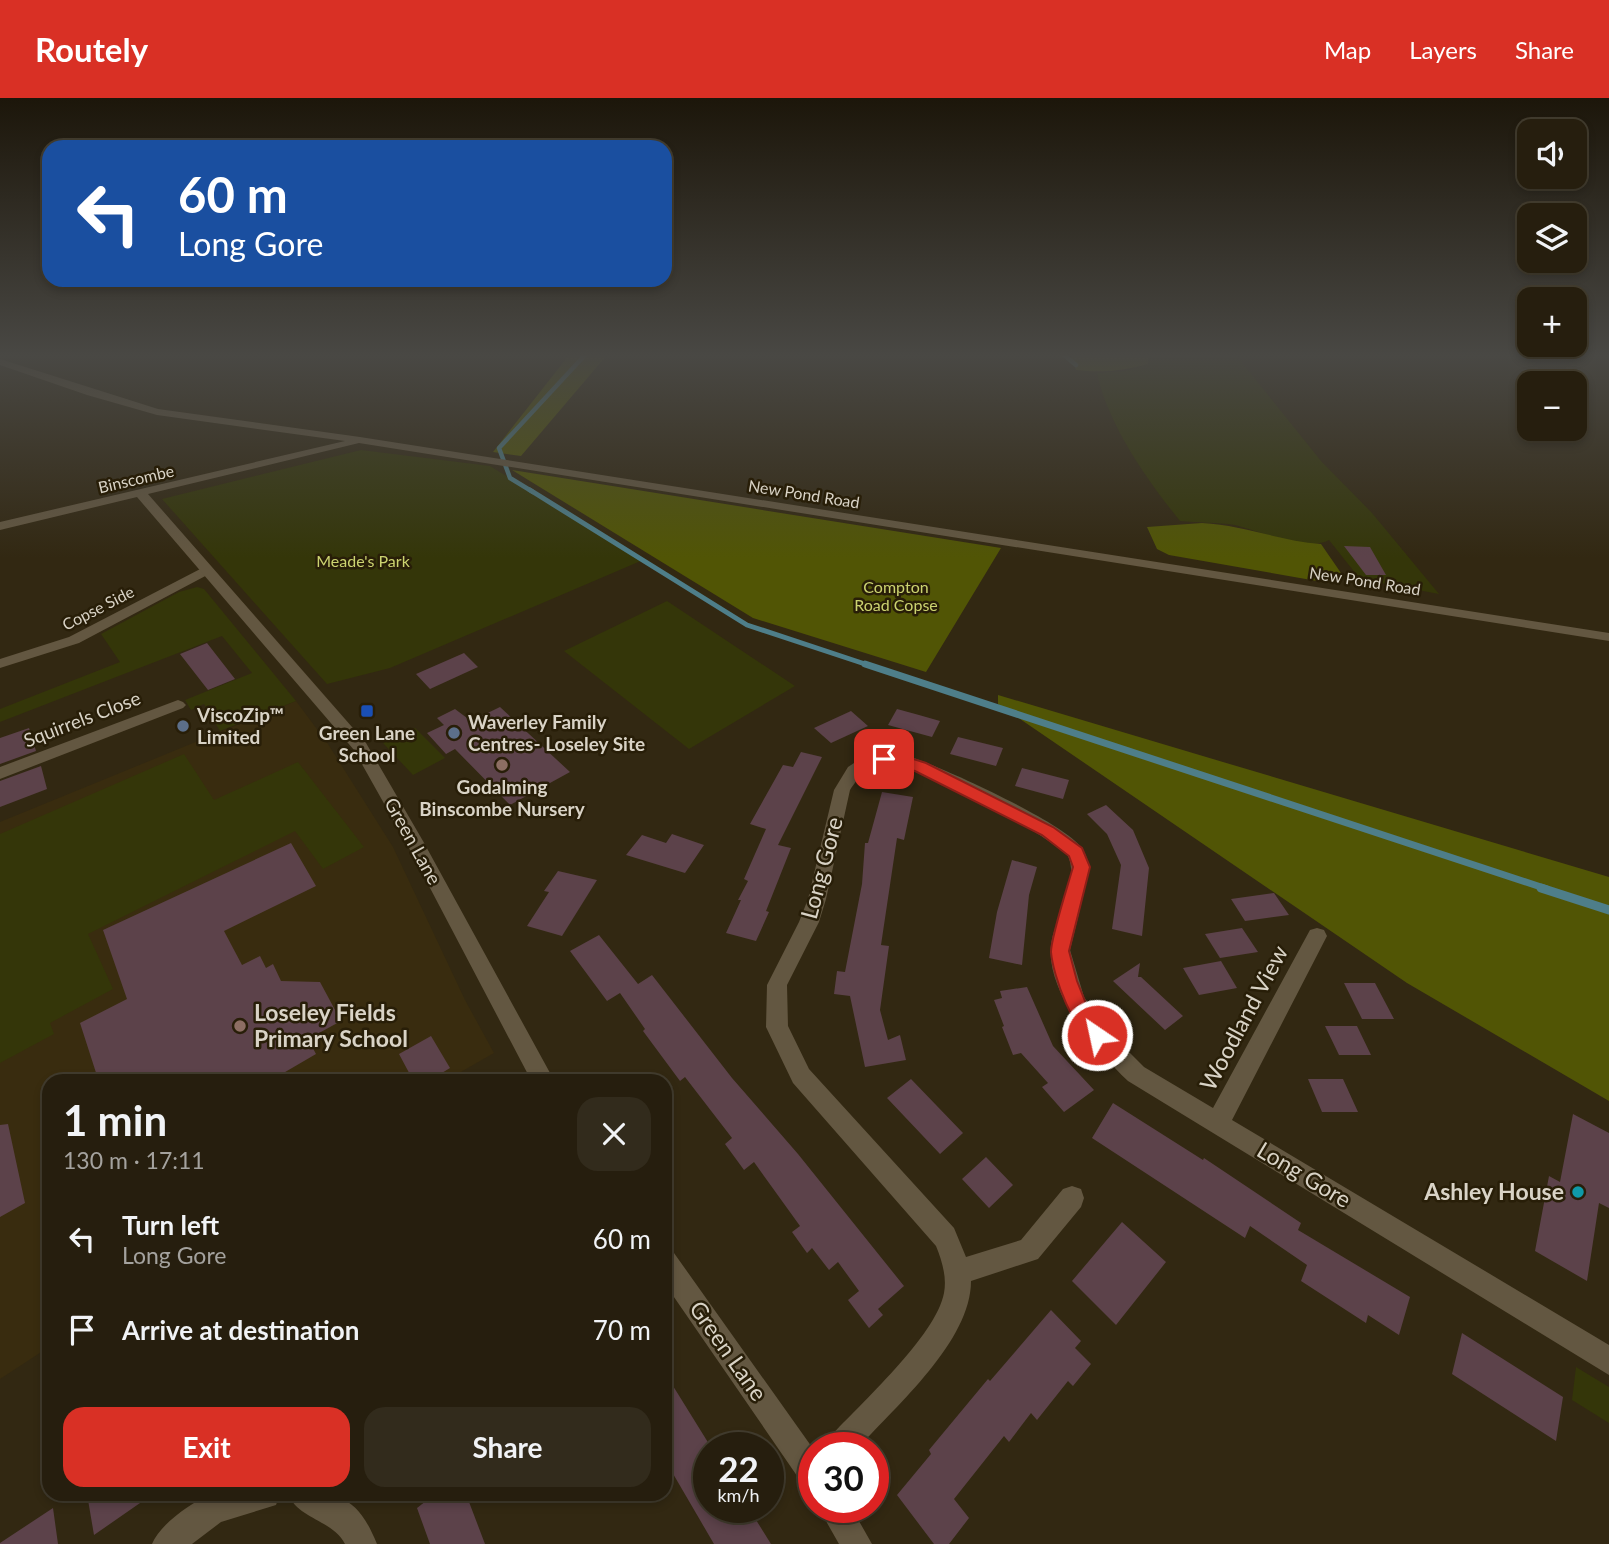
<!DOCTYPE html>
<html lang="en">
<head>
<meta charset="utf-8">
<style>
	:root { --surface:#261e0e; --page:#322b1c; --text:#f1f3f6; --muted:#a4a29e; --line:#423c2e; --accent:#d93025 }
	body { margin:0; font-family:Lato,sans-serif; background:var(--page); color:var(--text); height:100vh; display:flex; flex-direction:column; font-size:26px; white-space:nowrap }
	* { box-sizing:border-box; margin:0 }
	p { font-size:23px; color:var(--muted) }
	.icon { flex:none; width:38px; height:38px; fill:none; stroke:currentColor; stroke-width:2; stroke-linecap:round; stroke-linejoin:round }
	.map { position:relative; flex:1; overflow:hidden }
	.details { position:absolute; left:42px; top:976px; width:630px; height:427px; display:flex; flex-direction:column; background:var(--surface); border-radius:21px; box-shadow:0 4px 10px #0003,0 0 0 2px var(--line) }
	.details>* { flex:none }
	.hud { position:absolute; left:42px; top:42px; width:630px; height:147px; border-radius:21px; box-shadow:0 4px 10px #0003,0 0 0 2px var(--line); background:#1a4fa0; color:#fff; overflow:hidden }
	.controls { position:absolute; left:1517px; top:21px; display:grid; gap:14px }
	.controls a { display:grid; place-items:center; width:70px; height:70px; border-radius:14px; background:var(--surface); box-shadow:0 4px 10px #0003,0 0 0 2px var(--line); font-size:35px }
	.speed { position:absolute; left:693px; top:1334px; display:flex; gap:14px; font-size:35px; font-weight:700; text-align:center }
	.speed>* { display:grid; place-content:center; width:91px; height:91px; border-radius:50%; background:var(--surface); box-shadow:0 4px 10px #0003,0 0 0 2px var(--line); line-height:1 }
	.speed small { font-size:18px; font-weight:400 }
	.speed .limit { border:10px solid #d22; background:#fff; color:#111 }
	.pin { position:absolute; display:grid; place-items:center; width:60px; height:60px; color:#fff; margin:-30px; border-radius:14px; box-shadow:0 4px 10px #0006 }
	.me { position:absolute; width:77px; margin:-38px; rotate:326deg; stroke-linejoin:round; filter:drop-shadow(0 0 5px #0008) }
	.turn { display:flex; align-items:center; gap:24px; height:147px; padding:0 21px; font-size:32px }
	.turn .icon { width:91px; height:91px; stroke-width:2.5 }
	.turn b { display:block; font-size:49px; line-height:60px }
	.round { display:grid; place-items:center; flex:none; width:74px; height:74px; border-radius:21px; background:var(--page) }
	.overview { display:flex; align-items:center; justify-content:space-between; height:119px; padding:0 21px }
	h1 { font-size:42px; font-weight:700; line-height:52px }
	.button { display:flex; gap:14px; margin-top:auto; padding:14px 21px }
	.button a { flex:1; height:80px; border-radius:21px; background:var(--accent); color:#fff; font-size:28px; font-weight:700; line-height:80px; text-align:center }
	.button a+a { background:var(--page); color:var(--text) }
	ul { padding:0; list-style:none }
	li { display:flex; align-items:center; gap:21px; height:91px; padding:0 21px }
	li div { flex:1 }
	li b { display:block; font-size:26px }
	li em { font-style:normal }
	header { display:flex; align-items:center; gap:42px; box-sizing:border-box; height:98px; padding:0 35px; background:var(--accent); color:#fff }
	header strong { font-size:33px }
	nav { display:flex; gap:38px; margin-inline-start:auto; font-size:24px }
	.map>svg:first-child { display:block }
	.built { fill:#392c0f }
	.green { fill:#343609 }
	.forest { fill:#515505 }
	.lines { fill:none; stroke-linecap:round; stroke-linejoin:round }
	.stream-far3 { stroke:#4e7e89; stroke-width:4.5 }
	.stream-far2 { stroke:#4e7e89; stroke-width:5 }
	.stream-far1 { stroke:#4e7e89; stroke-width:7 }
	.stream { stroke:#4e7e89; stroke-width:9 }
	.building { fill:#5c424a }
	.street { fill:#635741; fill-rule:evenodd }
	.secondary { fill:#635741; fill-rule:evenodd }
	.route { fill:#d93025; stroke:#8d1f18; stroke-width:2 }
	.transit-dot { fill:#1a4fb4; stroke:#281e08; stroke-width:2.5 }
	.service-dot { fill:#5c6f8a; stroke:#281e08; stroke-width:2.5 }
	.education-dot { fill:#8d6e63; stroke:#281e08; stroke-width:2.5 }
	.culture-dot { fill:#0f9aa8; stroke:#281e08; stroke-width:2.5 }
	.labels { text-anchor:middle; stroke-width:5; stroke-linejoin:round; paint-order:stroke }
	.far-street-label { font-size:16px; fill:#d9d3c6; stroke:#281e08 }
	.far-park-label { font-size:16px; fill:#ccd370; stroke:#281e08 }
	.poi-label { font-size:19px; font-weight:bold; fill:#d9d3c6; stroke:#281e08; text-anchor:start }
	.street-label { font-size:19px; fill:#d9d3c6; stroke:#281e08 }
	.near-street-label { font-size:23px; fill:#d9d3c6; stroke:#281e08 }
	.near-poi-label { font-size:23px; font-weight:bold; fill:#d9d3c6; stroke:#281e08; text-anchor:start }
</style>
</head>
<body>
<header>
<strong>Routely</strong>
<nav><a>Map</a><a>Layers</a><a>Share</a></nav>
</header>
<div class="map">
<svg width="1609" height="1446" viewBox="0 0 1609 1446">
	<rect width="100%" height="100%" fill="#322812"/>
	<path class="built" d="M296,603L328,646L393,749L465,902L494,955L445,983L49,984V1249L0,1281V724Z"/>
	<path class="green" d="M1148,257H1236L1321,363L1372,415L1439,496L1360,481L1329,442C1308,454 1259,433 1235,427C1217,424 1198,425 1180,423C1147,382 1108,327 1097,275L1125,273L1148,266Z
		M361,352L490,368L643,462L390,570L327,586L162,401Z
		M197,489L204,491L296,603L220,633L204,606L191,612L185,602L252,575L222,538L0,624V611L120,564L101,536L179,494Z
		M667,503L795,588L689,651L564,553Z
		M415,630L445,660L413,677L383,645Z
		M184,656L214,702L298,664L364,749L323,771L295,733L88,836L113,891L50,925L54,936L0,965V736Z
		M1576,1269L1609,1289V1325L1572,1302Z"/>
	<path class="forest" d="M569,257H607L521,358L493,354Z
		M1071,257H1148V266C1123,273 1102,275 1076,272Z
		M512,372L1001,450L926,574L753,520Z
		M1202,425C1243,427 1280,443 1321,446L1341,475L1317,483L1169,457L1157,451L1147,429Z
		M998,597L1609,779V1003L1407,885L998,606Z"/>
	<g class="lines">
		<path class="stream-far3" d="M1064,257L1076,267
			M533,394L510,380L499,350L585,257"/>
		<path class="stream-far2" d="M530,392L747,527L871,568"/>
		<path class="stream-far1" d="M865,566L1547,791"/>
		<path class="stream" d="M1541,790L1609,812"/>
	</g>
	<path class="building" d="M1344,448L1370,449L1386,477H1366Z
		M207,545L235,581L208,592L180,556Z
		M464,555L478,569L430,591L416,576Z
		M500,609L570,674L510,707L455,651L446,656L427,635L444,627L437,620L455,611L471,623Z
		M897,611L919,617L940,623L932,639L888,627Z
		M851,613L868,628L831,645L814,630Z
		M29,630L36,653L0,666V640Z
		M958,639L1003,650L996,668L950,656Z
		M801,654L822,659L778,747L791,750L766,813L769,814L756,843L726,835L741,802H738L748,783L744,781L766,731L750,726L783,667L793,669Z
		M41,668L47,691L0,709V683Z
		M1022,670L1069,682L1063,701L1015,688Z
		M882,694L913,699L904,742L897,740L881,847L889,848L880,912L888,942L900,937L906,962L865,969L850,898L834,896L837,873L845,874L862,786L865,745H868Z
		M1106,707L1133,732L1149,770L1142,838L1112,831L1121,767L1107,736L1087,716Z
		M672,736L704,747L685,775L626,757L642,737L666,745Z
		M291,745L316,788L224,833L242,867L260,858L266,870L273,866L281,883L320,884L341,923L308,941L316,956L268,984H99L80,925L127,901L103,832Z
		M1012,762L1037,769L1029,797L1022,867L989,860L997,814Z
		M558,773L597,782L562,838L527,828L549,794L544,793Z
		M1274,795L1289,817L1245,823L1231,801Z
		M1242,830L1258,854L1220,860L1205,836Z
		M599,837L638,886L652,877L732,980L798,1056L904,1188L878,1211L883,1217L869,1230L848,1202L859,1193L838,1164L829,1172L812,1150L807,1155L792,1134L800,1128L754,1064L744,1072L725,1046L732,1040L685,979L680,983L643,933L645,931L620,895L607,903L570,853Z
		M1221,863L1237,890L1199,897L1183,870Z
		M1140,865L1138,879H1141L1183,918L1165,932L1113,883Z
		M1344,885H1375L1394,921H1362Z
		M1027,889L1053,948L1094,992L1064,1014L1042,989L1048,985L1021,955L1013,957L1002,929L1004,928L994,902L1002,900L1000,893Z
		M1325,928H1357L1371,957H1339Z
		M431,938L450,970L427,984H414L399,956Z
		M911,981L963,1035L940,1056L887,1000Z
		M1308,981H1343L1358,1014H1322Z
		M1113,1005L1203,1062L1204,1060L1301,1125L1298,1132L1410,1199L1399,1237L1368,1217L1366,1225L1301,1183L1307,1167L1250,1128L1245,1140L1092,1040Z
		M1573,1016L1609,1035V1110L1599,1105L1587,1183L1535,1153L1549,1078L1560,1084Z
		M8,1026L25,1105L0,1119V1027Z
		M986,1059L1013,1087L989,1110L962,1081Z
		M1122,1124L1166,1164L1116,1227L1072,1183Z
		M1051,1212L1081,1243L1075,1250L1091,1266L1073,1288L1068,1283L1037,1322L1031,1315L1009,1344L1004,1338L954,1401L969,1420L949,1446H934L897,1397L931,1356L929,1352L988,1281L990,1283Z
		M1462,1235L1563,1299L1556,1343L1452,1276Z
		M665,1275L709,1346V1409H748L771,1446H714L665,1362Z
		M87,1396H153L94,1437Z
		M435,1396H466L485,1446H430L417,1410Z
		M53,1410L58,1446H0V1445Z"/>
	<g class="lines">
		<path class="street" d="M206,468L212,472L211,475L79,545L0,570V561L69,539Z
			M178,602L183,604L186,607L183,610L0,681V669Z
			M884,655C893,656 902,657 911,659C944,670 1062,724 1081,749C1087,756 1088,765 1089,774L1070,852L1084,899L1110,935L1144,969L1213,1010L1310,832L1317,830L1324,832L1327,838L1232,1022L1609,1247V1277L1128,983C1096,953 1041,889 1052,841C1058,816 1079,783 1068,758C1042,733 917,664 883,667C866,668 859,679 850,692L826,801L819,824L787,887L788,928L809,971L954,1130L966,1159L1021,1142L1063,1091L1072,1088L1081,1091L1084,1100L1081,1109L1038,1161L971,1183C971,1243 897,1307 859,1349H826L830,1339C860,1306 936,1238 944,1195C947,1179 942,1163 936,1148L793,985L766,929L767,887L799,824L808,801L834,692L848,669L860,661Z
			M211,1396H280L276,1407L221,1424L192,1446H152C160,1426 191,1405 211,1396Z
			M288,1396C339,1396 356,1395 377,1446H345C333,1422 298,1421 288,1396Z"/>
		<path class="secondary" d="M0,261L158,311L360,339L1609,535V543L359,345L148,396L366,645L423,743L555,984H532L409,750L354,652L137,399L0,432V424L345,343L157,317L87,297L0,267Z
			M665,1151L674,1155L814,1352V1393L804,1388L665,1186Z
			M818,1409H851L872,1446H839Z"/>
	</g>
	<linearGradient id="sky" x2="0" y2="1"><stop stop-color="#1c160a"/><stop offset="0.56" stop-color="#494844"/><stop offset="1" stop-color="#494844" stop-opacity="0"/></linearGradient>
	<rect width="1609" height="460" fill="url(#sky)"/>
	<path class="route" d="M884,656L904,658L926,665L1053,729L1082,750L1090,769L1069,853L1077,883L1089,913L1107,937L1104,943L1097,945C1074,937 1053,878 1051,854C1051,839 1068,787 1073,769L1069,758L1042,737L915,673L879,665L877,661Z"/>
	<rect class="transit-dot" x="360" y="606" width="14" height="14" rx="3.5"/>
	<g class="service-dot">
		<circle cx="183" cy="628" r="7"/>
		<circle cx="454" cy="635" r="7"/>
	</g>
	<g class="education-dot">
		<circle cx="502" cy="667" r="7"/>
		<circle cx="240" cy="928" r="7"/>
	</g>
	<circle class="culture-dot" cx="1578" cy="1094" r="7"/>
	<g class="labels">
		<g class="far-street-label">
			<text transform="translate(136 381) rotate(-13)" y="6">Binscombe</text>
			<text transform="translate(804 396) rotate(9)" y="6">New Pond Road</text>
			<text transform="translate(1365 483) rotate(9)" y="6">New Pond Road</text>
			<text transform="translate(98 510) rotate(-27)" y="6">Copse Side</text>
		</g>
		<g class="far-park-label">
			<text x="363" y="469">Meade's Park</text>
			<text x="896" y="495">Compton<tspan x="896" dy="18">Road Copse</tspan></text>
		</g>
		<g class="poi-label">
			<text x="197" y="624">ViscoZip™<tspan x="197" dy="22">Limited</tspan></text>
			<text x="468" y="631">Waverley Family<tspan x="468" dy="22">Centres- Loseley Site</tspan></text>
			<text x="367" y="642" text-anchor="middle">Green Lane<tspan x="367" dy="22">School</tspan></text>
			<text x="502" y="696" text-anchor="middle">Godalming<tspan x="502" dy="22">Binscombe Nursery</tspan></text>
		</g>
		<g class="street-label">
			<text transform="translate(82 621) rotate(-21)" y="7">Squirrels Close</text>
			<text transform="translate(413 743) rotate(61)" y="7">Green Lane</text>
		</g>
		<g class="near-street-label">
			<text transform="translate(822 770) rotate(-75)" y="8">Long Gore</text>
			<text transform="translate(1244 920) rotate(-62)" y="8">Woodland View</text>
			<text transform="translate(1304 1077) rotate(31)" y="8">Long Gore</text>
			<text transform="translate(728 1253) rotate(55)" y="8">Green Lane</text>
		</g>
		<g class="near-poi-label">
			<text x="254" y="923">Loseley Fields<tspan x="254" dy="26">Primary School</tspan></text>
			<text x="1564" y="1102" text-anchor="end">Ashley House</text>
		</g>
	</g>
</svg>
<div class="controls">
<a><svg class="icon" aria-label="sound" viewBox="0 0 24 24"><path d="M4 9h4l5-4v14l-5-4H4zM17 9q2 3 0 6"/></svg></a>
<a><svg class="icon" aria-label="layers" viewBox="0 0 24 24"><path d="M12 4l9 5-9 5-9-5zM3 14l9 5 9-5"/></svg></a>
<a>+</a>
<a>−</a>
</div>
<div class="speed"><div>22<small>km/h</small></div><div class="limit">30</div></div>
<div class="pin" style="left:884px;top:661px;background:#d93025"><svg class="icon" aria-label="arrive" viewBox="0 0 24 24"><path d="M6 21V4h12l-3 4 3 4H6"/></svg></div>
<svg class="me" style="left:1097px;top:937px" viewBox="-20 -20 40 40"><circle r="17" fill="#d93025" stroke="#fff" stroke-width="3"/><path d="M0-11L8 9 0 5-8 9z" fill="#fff"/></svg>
<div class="hud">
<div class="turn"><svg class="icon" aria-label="left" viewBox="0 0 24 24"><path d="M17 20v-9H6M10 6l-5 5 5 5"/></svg><div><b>60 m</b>Long Gore</div></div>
</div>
<section class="details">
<div class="overview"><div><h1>1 min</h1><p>130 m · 17:11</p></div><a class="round"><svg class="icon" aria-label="close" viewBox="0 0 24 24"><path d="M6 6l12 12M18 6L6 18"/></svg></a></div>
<ul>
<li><svg class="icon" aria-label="left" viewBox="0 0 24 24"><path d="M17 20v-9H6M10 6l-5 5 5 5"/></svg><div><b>Turn left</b><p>Long Gore</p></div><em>60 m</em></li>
<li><svg class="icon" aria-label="arrive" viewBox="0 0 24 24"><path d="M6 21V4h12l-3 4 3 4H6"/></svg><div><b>Arrive at destination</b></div><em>70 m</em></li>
</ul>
<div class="button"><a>Exit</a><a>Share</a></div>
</section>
</div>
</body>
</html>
